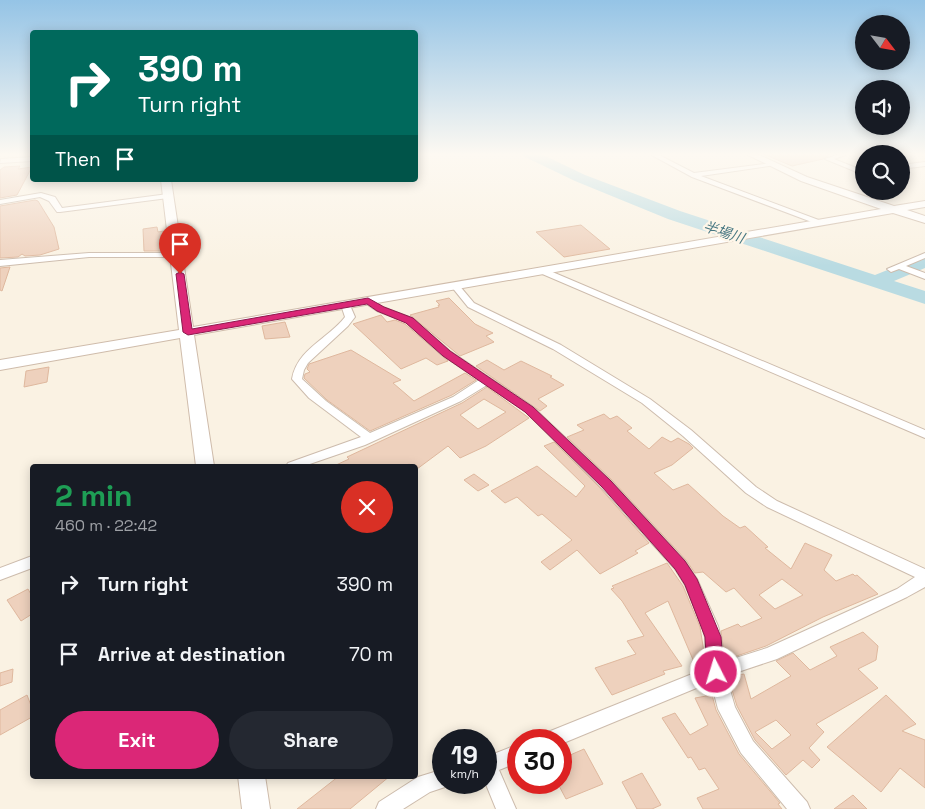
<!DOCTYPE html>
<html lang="en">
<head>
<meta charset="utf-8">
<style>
	:root { --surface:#171b24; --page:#242831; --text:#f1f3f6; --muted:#9ea1a6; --accent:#db2777 }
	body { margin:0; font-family:"Space Grotesk","Noto Sans JP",sans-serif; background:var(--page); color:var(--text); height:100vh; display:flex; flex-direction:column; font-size:19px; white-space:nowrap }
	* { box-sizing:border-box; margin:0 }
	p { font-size:16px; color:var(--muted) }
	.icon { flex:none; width:28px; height:28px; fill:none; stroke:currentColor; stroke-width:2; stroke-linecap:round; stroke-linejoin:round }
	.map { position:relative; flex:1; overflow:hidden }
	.details { position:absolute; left:30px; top:464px; width:388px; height:315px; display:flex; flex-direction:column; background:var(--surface); border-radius:5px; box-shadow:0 2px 12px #0003 }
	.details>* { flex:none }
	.top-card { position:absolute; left:30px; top:30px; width:388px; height:152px; border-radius:5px; box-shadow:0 2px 12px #0003; background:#00695c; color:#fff; overflow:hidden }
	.needle { width:32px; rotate:121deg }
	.fabs { position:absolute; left:855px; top:15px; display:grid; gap:10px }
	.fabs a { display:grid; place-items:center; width:55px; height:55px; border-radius:50%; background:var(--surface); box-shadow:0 2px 12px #0003; font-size:25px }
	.speed { position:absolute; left:432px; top:729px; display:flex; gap:10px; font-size:25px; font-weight:700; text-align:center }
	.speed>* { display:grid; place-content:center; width:65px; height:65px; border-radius:50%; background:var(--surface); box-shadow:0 2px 12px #0003; line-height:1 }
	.speed small { font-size:12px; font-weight:400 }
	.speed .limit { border:8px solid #d22; background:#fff; color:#111 }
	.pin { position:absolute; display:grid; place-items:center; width:42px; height:42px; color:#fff; margin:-51px -21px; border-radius:50% 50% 50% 0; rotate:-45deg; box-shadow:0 0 5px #0007 }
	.pin .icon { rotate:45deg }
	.me { position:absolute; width:55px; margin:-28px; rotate:355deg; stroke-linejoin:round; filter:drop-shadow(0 0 4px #0008) }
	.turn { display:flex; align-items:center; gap:18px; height:105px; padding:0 25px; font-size:22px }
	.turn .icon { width:65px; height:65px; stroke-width:2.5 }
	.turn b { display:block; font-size:35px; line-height:42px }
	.then { display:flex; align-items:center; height:48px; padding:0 25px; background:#0003; gap:10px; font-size:19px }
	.round { display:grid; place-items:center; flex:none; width:52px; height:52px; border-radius:26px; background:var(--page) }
	.headline { display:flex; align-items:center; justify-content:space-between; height:85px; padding:0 25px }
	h1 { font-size:30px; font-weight:600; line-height:38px; color:#1e9e55 }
	.action { display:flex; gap:10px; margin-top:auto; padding:10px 25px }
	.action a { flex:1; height:58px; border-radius:30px; background:var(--accent); color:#fff; font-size:20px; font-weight:600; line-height:58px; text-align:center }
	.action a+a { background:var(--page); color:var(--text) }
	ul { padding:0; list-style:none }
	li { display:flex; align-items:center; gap:15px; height:70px; padding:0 25px }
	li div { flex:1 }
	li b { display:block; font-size:19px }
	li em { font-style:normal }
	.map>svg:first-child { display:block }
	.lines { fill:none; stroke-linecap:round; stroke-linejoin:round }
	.river { fill:#b9dbe2; fill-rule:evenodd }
	.building { fill:#eed1bd; stroke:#dfb89e; fill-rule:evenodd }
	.street-casing { stroke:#cdbcad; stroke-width:2 }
	.secondary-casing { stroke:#cfbcab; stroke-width:2 }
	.street { fill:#fff; fill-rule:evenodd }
	.secondary { fill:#fff; fill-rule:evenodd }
	.route { fill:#db2777; stroke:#8e194d }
	.labels { text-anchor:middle; stroke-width:4.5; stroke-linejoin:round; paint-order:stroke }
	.far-water-label { font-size:14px; font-style:italic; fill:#477782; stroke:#fef6e9 }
</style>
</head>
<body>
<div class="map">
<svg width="925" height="809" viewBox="0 0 925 809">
	<rect width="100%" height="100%" fill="#faf2e3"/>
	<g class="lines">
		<path class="river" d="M521,153H539L585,175L680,211L875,275L925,255V268L894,281L925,291V304L668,219L575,181L523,156Z"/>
	</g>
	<path class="building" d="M761,153H828V156L823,159L792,166Z
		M20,166L18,169L32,167L17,195L0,198V170L4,167Z
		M35,200L38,201L54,227L59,249L40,255L25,256L22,254L18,257L0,258V206Z
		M581,225L610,249L564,257L536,232Z
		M157,227L158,232L164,231L167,251H144L143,229Z
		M10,267L2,291L0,290V268Z
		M449,298L475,324L493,333L486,336L494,342L460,356L410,315L439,307L438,305H440L436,301Z
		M381,315L387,322L395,320L405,324L448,361L437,365L426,358L401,369L353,324Z
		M285,322L290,337L265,339L262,326Z
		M351,350L401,380L393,383L414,401L465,373L476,380L452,395L370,431L327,400L304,378L305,374L310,372L307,369L309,364Z
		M487,360L504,370L521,361L552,376L550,377L564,385L538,399L547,406L540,411L476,366Z
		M49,367L47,382L24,387L26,371Z
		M487,387L529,418L486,446L460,458L448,446L417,469L409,464L406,466H334L349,459L347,457L462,403ZM484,399L506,412L478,429L460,415Z
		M604,414L610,419L617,416L632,428L627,431L649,449L662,437L671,442L678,438L689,444L693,448L672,465L654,473L673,490L688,484L723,516L740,528L745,526L768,547L765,548L791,569L805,543L832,555L824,570L836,581L853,574L855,576L857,575L878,594L823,617L766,646L725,660L721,631L738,624L741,627L762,618L734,588L726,592L703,572L695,573L686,560L612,480L567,437L584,430L577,425ZM782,579L803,595L775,609L759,595Z
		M554,442L600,488L649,543L635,551L638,553L600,574L577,550L550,570L541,562L572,540L542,514L538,516L517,497L505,503L491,491L537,466L576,497L585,486L544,446Z
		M474,474L489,485L478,491L464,480Z
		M667,563L683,586L700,627L705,659L694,662L668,601L645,613L682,666L663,671L665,674L612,695L595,668L636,654L627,641L644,636L622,601L611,589L614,588L612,586Z
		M28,589L32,596V614L21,621L7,600Z
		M863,632L878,646L876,660L858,669L878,688L816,724L824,732L809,748L820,760L812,768L803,760L786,775L755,740L737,706L728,677L744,674L751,699L791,676L776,661L793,653L810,670L837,656L830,647ZM776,720L791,735L772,749L755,732Z
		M13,669L12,682L0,686V673Z
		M27,695L32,708V717L0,735V710Z
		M712,695L716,710L739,754L780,803L778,804L782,809H703L697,798L719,789L705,768L699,770L691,757L688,758L662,718L675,713L690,735L708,725L695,698Z
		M886,695L916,724L902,731L925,740V788L900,768L881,792L827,747Z
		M584,749L603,784L566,799L557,782H561V759Z
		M642,773L661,805L652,809H637L622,782Z
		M339,776H390L350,809H297Z
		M853,795L867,809H834Z"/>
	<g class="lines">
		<defs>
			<path id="street" d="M648,153H655L694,173L771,163V165L769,166L701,176L824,222L817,224L692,177Z
				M842,153H851L834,159L864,171V175L825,159Z
				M32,157V161L0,163L1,159Z
				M925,162V166L901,169V165Z
				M41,193L55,197L62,208L168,194L172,196L168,198L60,212H57L49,201L40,197L0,204V200Z
				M89,253H177L181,255L177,257H89L0,266V260Z
				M925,253V258L906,266L925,273V279L899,269L891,272L887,269Z
				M543,268L925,430V438L540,273L539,271Z
				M455,283L458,284L474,303L561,345L650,399L691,430L756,487L777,501L925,569V587L907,597L777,659L726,676L735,707L753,741L807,802L810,809H787L741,753L718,709L711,682L561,744V740H540L543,734L707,668L705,637L702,626L685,585L675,569L601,487L525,411L487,385L461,401L365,445L304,466H286L288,463L361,437L309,398L292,379C297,349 328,339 345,317L341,305L343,303H349L355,317L348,326L308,363L304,370L302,379L326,401L370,433L453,397L479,380L442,355L406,322L377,311L365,303L363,301L368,298L383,307L412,318L450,351L533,407L611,481L685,561L697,579L718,626L721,637L723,662L767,648L897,589L915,577L767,507L746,493L683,436L642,403L553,349L468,307L451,286Z
				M32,556V568L0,580V568Z
				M519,744V762L499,770L516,809H496L485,782L486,757Z
				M444,769V782H452L451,785L430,792L403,809H376L379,802L418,777Z"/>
			<path id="secondary" d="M744,153H755L807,177L894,206L925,201V207L907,210L925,216V223L893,213L194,335L214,466H196L180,338L0,370V360L179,330L161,180H171L193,327L881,209L801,181Z
				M238,776H265L270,809H242Z"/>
		</defs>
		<use href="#street" class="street-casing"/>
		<use href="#secondary" class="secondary-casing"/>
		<use href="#street" class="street"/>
		<use href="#secondary" class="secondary"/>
	</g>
	<linearGradient id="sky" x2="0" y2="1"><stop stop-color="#95c4e6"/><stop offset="0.58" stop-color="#fdf9f2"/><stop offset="1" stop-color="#fdf9f2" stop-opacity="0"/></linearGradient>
	<rect width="925" height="266" fill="url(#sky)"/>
	<path class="route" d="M180,272L184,274L192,329L368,298L384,307L413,318L450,351L533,407L611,481L685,561L697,579L721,637L724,672L722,677L716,679L710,677L707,672L705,637L685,585L675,569L602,487L525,412L443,356L406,323L377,311L367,304L188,335L183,332L176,274Z"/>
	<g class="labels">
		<g class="far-water-label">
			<text transform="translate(724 232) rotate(18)" y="5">半場川</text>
		</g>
	</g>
</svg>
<div class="fabs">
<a><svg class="needle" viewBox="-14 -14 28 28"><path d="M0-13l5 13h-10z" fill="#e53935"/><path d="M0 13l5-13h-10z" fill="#9ea1a6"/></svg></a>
<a><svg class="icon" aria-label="sound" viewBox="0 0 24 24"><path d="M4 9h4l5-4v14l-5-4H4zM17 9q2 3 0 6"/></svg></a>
<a><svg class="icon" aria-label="search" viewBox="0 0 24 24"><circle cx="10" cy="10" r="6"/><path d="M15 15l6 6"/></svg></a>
</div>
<div class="speed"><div>19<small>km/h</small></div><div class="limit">30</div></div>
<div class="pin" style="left:180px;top:274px;background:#d93025"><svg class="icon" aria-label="arrive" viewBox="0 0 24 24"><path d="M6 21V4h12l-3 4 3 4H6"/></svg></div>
<svg class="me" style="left:716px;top:672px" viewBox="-20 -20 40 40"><circle r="17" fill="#db2777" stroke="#fff" stroke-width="3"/><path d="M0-11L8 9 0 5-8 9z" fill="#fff"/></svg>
<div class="top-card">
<div class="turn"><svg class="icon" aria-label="right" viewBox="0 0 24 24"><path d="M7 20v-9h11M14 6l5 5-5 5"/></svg><div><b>390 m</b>Turn right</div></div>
<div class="then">Then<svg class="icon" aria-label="arrive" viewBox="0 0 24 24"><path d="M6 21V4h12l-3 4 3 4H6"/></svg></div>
</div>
<section class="details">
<div class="headline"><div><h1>2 min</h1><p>460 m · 22:42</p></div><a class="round" style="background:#d93025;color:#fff"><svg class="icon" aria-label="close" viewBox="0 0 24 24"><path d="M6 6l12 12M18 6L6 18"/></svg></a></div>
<ul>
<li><svg class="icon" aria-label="right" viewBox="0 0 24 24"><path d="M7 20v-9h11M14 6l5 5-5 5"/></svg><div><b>Turn right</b></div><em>390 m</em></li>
<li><svg class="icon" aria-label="arrive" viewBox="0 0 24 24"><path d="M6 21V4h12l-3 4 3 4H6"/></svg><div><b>Arrive at destination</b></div><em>70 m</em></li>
</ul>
<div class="action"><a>Exit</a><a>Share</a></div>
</section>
</div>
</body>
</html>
